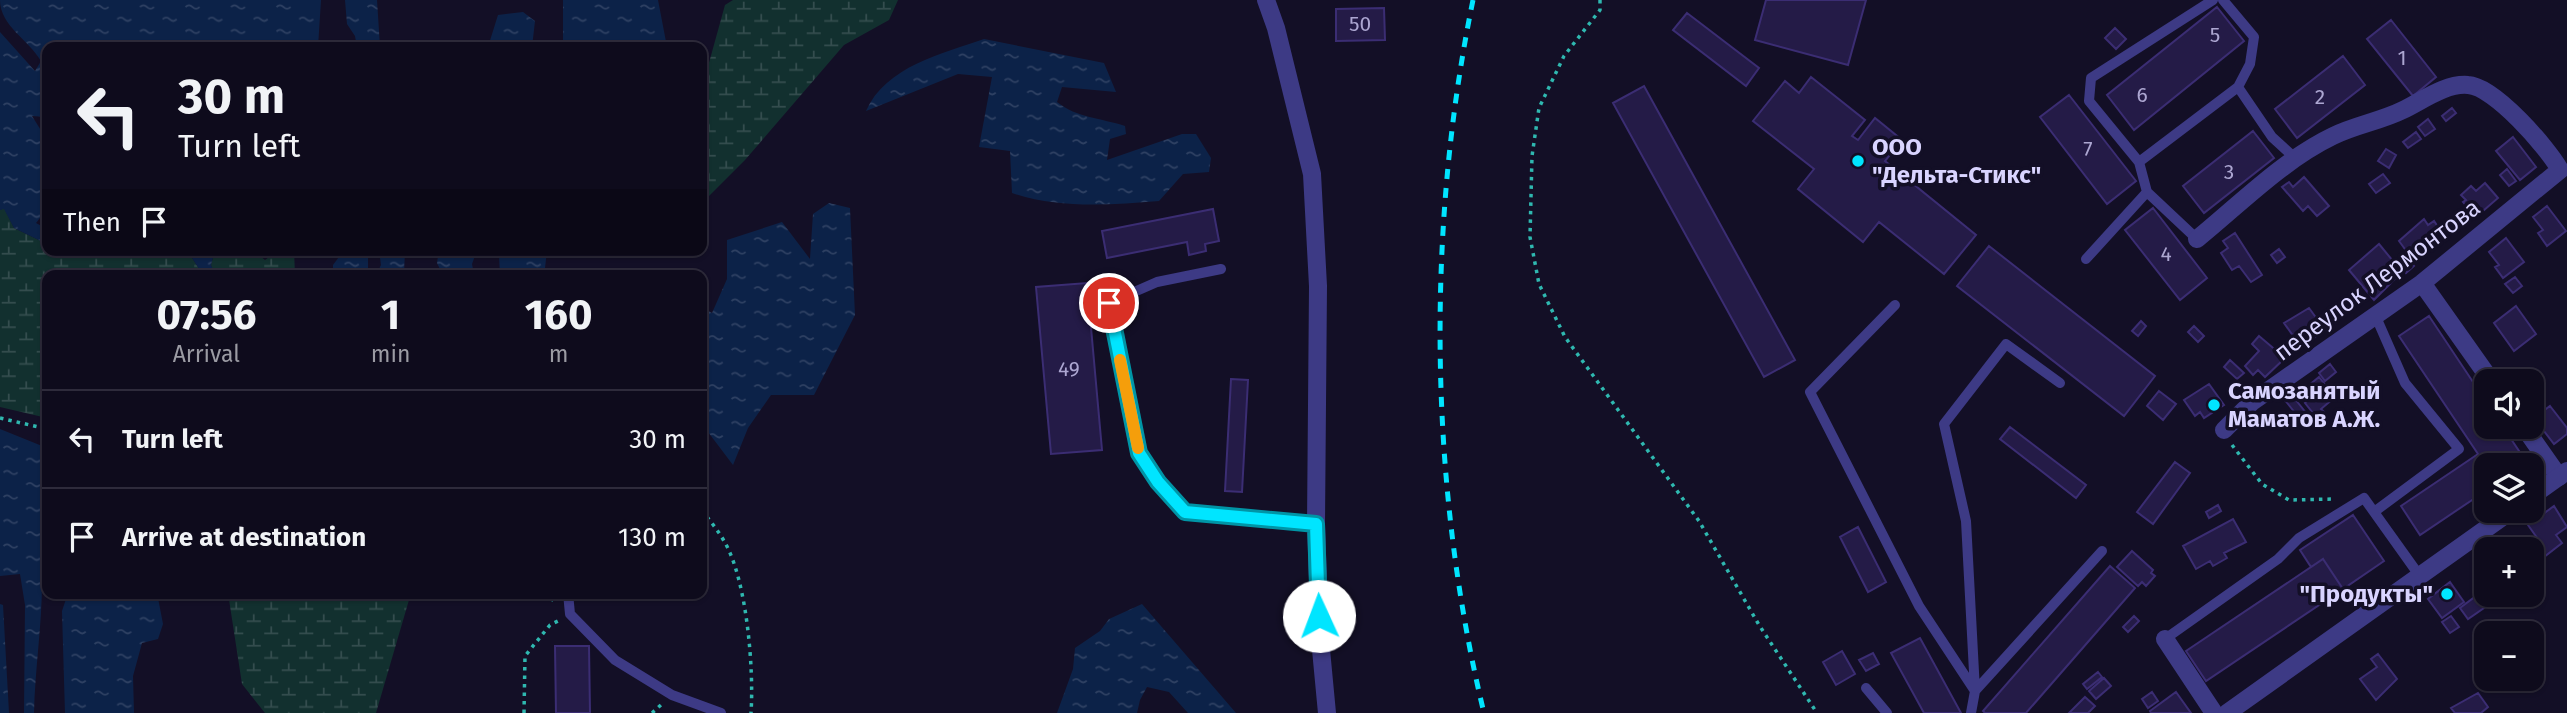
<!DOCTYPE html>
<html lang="en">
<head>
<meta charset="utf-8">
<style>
	:root { --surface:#0e0b1c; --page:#171425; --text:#f1f3f6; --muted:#9b9ba3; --line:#2e2b3b }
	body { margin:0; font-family:"Fira Sans",sans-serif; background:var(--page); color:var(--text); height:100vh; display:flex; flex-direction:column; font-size:26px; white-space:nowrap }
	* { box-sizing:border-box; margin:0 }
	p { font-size:23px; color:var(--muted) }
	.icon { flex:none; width:38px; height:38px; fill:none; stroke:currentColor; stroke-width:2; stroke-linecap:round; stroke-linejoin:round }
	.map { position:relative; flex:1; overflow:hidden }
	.sheet { position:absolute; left:42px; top:270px; width:665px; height:329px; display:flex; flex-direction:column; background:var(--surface); border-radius:14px; box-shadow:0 2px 5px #0004,0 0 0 2px var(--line) }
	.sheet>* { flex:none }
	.top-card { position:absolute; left:42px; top:42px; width:665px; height:214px; border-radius:14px; box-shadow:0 2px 5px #0004,0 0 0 2px var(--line); background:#0e0b1c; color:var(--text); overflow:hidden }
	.tools { position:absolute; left:2474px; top:369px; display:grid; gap:14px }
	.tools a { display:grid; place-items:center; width:70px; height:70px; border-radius:14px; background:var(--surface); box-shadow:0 2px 5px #0004,0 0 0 2px var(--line); font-size:35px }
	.pin { position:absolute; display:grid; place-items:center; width:60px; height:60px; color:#fff; margin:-30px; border:4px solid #fff; border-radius:50%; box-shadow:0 2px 7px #0007 }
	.me { position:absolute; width:77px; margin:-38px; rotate:358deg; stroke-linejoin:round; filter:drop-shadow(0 0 5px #0008) }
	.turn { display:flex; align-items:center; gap:24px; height:147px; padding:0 21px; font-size:32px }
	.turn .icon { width:91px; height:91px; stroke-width:2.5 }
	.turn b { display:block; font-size:49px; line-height:60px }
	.then { display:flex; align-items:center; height:66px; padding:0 21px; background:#0003; gap:14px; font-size:26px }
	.eta { display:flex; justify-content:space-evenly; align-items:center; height:119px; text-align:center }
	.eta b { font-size:42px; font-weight:700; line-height:49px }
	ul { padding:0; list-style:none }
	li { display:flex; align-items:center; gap:21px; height:98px; padding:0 21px; border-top:2px solid var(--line) }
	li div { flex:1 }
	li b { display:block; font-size:26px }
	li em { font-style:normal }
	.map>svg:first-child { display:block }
	.wetland { fill:url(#wetland-marsh) }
	.water { fill:url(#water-ripples) }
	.building { fill:#241b47; stroke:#3b2d73; stroke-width:2 }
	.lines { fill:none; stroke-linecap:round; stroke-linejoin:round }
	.path { stroke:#2fb8b0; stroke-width:3.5; stroke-dasharray:3.5 5; stroke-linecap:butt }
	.service { stroke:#3d3a85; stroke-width:10 }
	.minor { stroke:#3d3a85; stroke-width:18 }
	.tertiary { stroke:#3d3a85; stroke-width:18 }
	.rail { stroke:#00e5ff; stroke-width:5; stroke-dasharray:10 9; stroke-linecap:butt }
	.route-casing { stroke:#0095a6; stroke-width:18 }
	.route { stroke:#00e5ff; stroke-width:12 }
	.slow { stroke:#f59e0b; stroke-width:12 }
	.poi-dot { fill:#00e5ff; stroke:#130f26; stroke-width:2.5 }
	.labels { text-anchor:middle; stroke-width:7; stroke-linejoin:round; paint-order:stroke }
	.number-label { font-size:21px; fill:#aca6d1 }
	.poi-label { font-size:24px; font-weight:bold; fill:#d9d4ff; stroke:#130f26; text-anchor:start }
	.street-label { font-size:24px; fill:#d9d4ff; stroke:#130f26 }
</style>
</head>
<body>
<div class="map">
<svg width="2567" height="713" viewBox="0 0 2567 713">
	<defs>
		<pattern id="wetland-marsh" width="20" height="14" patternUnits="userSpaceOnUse" patternTransform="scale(1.75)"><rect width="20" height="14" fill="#12302f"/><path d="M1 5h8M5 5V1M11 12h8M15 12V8" fill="none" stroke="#344d4e"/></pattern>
		<pattern id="water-ripples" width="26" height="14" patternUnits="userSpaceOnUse" patternTransform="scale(1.75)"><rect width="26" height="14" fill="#0c2248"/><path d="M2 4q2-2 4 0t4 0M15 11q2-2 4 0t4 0" fill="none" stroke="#2f4163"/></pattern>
	</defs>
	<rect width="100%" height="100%" fill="#130f26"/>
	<path class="wetland" d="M733,0H898L889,20L844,45L745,160L703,202L702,88L725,5Z
		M4,208L14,228L47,244V250H129L142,257L143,250H187L203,275H47V418L0,407V210Z
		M215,250H252L265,260L279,250H294L295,275H215L211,265Z
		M228,593H411L376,713H265L242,684Z"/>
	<path class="water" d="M0,0H321L318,47H47V117L32,116L47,140V209L36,223L47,229V244L14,228L4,209L0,210V32L35,71L41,61C29,40 0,26 0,0Z
		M345,0H377L380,47H357L355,36L347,24Z
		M563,0H658L667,47H563Z
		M523,12L535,21L532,47H488L498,15Z
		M984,39L1104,63L1116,92L1062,87L1057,102C1077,118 1101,118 1125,126L1126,134L1110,139L1107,160L1182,134H1196L1211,158L1209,172L1183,174L1159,201C1110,205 1059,209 1012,193L1010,151L979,147L992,77L958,74L866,111C886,66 942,54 984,39Z
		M829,203L850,208L855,315L814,395H771L748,428L733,465L702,424V307L712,313L727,279V240L782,222L810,259L813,214Z
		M187,250H215L211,265L215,275H203Z
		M339,250H368V275H333V265L339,257Z
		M379,250H405L404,275H376L381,265Z
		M439,250H477L472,264L474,275H443L437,263Z
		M495,250H547L545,268L537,275H500L499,255Z
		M0,429L47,448V575L42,581C42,626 35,668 34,713H24L25,605L20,574L0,576Z
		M68,593H157L163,624L158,639L142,643L133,676L134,713H65L62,611Z
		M0,604L3,605L9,713H0Z
		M1142,604L1236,713H1188L1169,692L1147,687L1140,700L1137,713H1057L1073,669L1075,648L1100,631L1109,619Z"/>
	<path class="building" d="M1766,0H1866L1848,65L1755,40Z
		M2217,7L2244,41L2134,130L2107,95Z
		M1384,8L1385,40L1336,41V9Z
		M1687,13L1759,68L1746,86L1673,30Z
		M2391,20L2436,77L2413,96L2367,39Z
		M2115,28L2126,39L2116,49L2105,38Z
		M2343,56L2365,85L2297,138L2275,109Z
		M1811,77L1865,120L1852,136L1858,140L1875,118L1902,140L1885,161L1976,235L1944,274L1879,222L1863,242L1798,189L1814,169L1753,121L1785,81L1799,93Z
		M1644,86L1795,360L1764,377L1613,103Z
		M2069,95L2136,181L2107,204L2040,117Z
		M2452,108L2456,113L2446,121L2442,116Z
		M2428,119L2435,129L2425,136L2418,127Z
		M2253,131L2274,158L2204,213L2183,186Z
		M2416,132L2421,139L2408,148L2403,142Z
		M2513,137L2536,167L2520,180L2496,151Z
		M2386,149L2396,155L2389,168L2378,161Z
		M2507,169L2516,181L2509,186L2500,175Z
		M2383,174L2390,183L2376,193L2369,184Z
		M2304,177L2329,206L2317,216L2308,206L2303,211L2282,187L2289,182L2293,187Z
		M2485,183L2498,198L2476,217L2463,202L2466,200L2461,195L2471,186L2476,191Z
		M2547,206L2566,231L2547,246L2538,233L2543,230L2533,217Z
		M2153,208L2207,278L2180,300L2125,230Z
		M1213,209L1219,241L1205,244L1206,251L1189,255L1187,242L1107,258L1102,231Z
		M2424,219L2428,225L2434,221L2440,230L2435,234L2439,240L2421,253L2418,249L2410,256L2399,241Z
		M2235,233L2262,275L2251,282L2239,266L2232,270L2221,253L2228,248L2223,241Z
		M2506,238L2524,262L2503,278L2495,267L2499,265L2489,252Z
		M2379,244L2402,272L2374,300L2349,270Z
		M1989,246L2155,376L2124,416L1957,286Z
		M2279,249L2285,257L2277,263L2271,255Z
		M2405,255L2414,266L2406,273L2397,261Z
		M2515,277L2522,286L2513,293L2505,284Z
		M1087,283L1102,450L1051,454L1036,287Z
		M2516,306L2536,334L2514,351L2494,323Z
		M2309,308L2325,330L2301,347L2284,323Z
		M2429,316L2487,403V427H2503L2527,463L2487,466V490L2420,535L2401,506L2478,454L2399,336Z
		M2141,321L2146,326L2138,336L2132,331Z
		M2194,326L2204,336L2198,342L2188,332Z
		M2259,336L2285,358L2265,377L2258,370L2253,375L2245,366L2259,351L2252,344Z
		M2230,360L2244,373L2237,379L2224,367Z
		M2330,364L2336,372L2325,381L2319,373Z
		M2319,377L2335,397L2321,409L2324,412L2317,418L2305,403L2309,400L2302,391Z
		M1231,379L1248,380L1242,492L1225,491Z
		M2209,384L2224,405L2204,418L2200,412L2195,416L2184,400Z
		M2159,391L2176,404L2163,420L2147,406Z
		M2291,394L2311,419L2304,424L2284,399Z
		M2550,406L2567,428V434L2554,444L2534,418Z
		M2010,427L2086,485L2076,498L2000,439Z
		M2175,462L2190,473L2153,524L2137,512Z
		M2218,505L2221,511L2209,518L2206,512Z
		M2554,506L2567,527L2556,535L2562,543L2544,557L2536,545L2540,542L2528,525Z
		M2353,515L2384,561L2343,589L2323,559L2311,567L2300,550Z
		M2233,519L2246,542L2224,553L2227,558L2213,566L2210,561L2196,569L2183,546Z
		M1858,527L1886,582L1868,592L1840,537Z
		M2132,551L2153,570L2151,573L2155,576L2146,586L2142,582L2138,586L2117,567Z
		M2323,559L2343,589L2206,681L2186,651Z
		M2110,566L2135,588L2026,713H1985L1983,711Z
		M2450,582L2464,602L2442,618L2428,599Z
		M2476,596L2484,608L2468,619L2460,608Z
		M2134,616L2139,621L2128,632L2123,627Z
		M2451,616L2459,627L2450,633L2442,622Z
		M1920,638L1961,713H1924L1891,653Z
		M555,646H589L590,713H556Z
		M1842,651L1855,674L1836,685L1823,662Z
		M2532,651L2541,663L2532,670Z
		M1873,653L1879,664L1866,671L1859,660Z
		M2378,654L2397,679L2376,700L2360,679L2377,667L2371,659Z
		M2098,672L2102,677L2087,689L2083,684Z
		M2104,678L2111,686L2096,699L2089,691Z
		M2152,692L2158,701L2148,708L2142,699Z
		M2176,692L2191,713H2151L2150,711Z
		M2478,693L2488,707L2481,713H2455L2451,708Z
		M2085,697L2095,706L2088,713H2069Z"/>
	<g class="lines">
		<path class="path" d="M1600,0V10L1564,56L1539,108L1532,156L1530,237L1539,284L1565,337L1699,521L1759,625L1817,713
			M0,418L47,429
			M2232,445L2262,484L2289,500L2334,499
			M702,510C709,520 718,530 724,541C747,579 754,670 751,713
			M544,593L554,601
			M524,713L525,656L550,625L558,621
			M652,713L663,703"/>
		<path class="service" d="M2238,87L2272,137L2295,158
			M2139,162L2089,101L2091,78L2213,0
			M2147,192L2139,162L2238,87L2250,64L2254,37L2223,0
			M2086,259L2147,192L2197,239
			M1221,269L1157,282L1109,303L1139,453L1158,482L1185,512L1316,524
			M1895,305L1810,392L1919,606L1975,691
			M2374,512L2459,449L2405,383L2376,317
			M568,593L570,614L615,660L672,695L721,713
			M2165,639L2278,559L2299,538L2364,498L2419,575
			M1866,688L1887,713
			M1975,691L2102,551
			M1971,713L1975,691L1966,521L1944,424L2006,344L2060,383"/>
		<path class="minor" d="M1266,0L1276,28L1312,174L1318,286L1316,524L1320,639L1327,713
			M2197,239C2240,204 2283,160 2333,136C2355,125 2381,121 2403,110C2422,101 2446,83 2468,85C2494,86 2548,148 2560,170L2422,283L2252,402L2224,430
			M2422,283L2492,382
			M2524,427L2559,477
			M2165,639L2214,713"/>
		<path class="tertiary" d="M2532,496L2567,471
			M2227,713L2511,511"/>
		<path class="rail" d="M1473,0C1426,228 1429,487 1484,713"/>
	</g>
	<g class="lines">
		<defs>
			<path id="route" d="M1109,303L1139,453L1158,482L1185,512L1316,524L1319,616"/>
		</defs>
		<use href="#route" class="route-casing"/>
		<use href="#route" class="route"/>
		<path class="slow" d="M1120,360L1138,448"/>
	</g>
	<g class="poi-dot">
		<circle cx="1858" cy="161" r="7"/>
		<circle cx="2214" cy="405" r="7"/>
		<circle cx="2447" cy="594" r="7"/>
	</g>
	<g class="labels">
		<g class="number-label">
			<text x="1360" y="31">50</text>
			<text x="2215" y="42">5</text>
			<text x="2402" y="65">1</text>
			<text x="2142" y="102">6</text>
			<text x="2320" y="104">2</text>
			<text x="2088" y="156">7</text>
			<text x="2229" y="179">3</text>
			<text x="2166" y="261">4</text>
			<text x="1069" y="376">49</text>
		</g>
		<g class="poi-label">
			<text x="1872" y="155">ООО<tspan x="1872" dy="28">"Дельта-Стикс"</tspan></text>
			<text x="2228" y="399">Самозанятый<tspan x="2228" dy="28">Маматов А.Ж.</tspan></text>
			<text x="2433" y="602" text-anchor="end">"Продукты"</text>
		</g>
		<g class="street-label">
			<text transform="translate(2377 280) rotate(-37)" y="8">переулок Лермонтова</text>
		</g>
	</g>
</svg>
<div class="tools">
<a><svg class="icon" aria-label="sound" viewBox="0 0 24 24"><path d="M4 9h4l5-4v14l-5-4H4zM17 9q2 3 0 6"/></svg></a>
<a><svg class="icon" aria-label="layers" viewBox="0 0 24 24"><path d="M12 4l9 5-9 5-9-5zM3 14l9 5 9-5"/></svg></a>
<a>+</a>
<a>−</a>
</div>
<div class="pin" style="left:1109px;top:303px;background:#d93025"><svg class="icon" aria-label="arrive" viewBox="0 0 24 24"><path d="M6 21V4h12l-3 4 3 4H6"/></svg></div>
<svg class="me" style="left:1319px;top:616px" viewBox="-20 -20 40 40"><circle r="19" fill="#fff"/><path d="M0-13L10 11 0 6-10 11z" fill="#00e5ff"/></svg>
<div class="top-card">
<div class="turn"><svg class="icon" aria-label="left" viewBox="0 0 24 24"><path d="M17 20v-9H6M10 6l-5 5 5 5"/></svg><div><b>30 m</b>Turn left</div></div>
<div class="then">Then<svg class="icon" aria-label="arrive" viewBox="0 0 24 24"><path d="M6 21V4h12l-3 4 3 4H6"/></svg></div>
</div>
<section class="sheet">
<div class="eta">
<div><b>07:56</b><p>Arrival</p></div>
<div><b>1</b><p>min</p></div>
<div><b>160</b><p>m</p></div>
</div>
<ul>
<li><svg class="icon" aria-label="left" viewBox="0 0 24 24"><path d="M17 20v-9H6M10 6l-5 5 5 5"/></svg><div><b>Turn left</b></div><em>30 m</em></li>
<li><svg class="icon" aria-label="arrive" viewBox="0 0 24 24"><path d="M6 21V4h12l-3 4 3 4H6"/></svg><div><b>Arrive at destination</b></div><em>130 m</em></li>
</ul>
</section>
</div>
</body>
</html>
